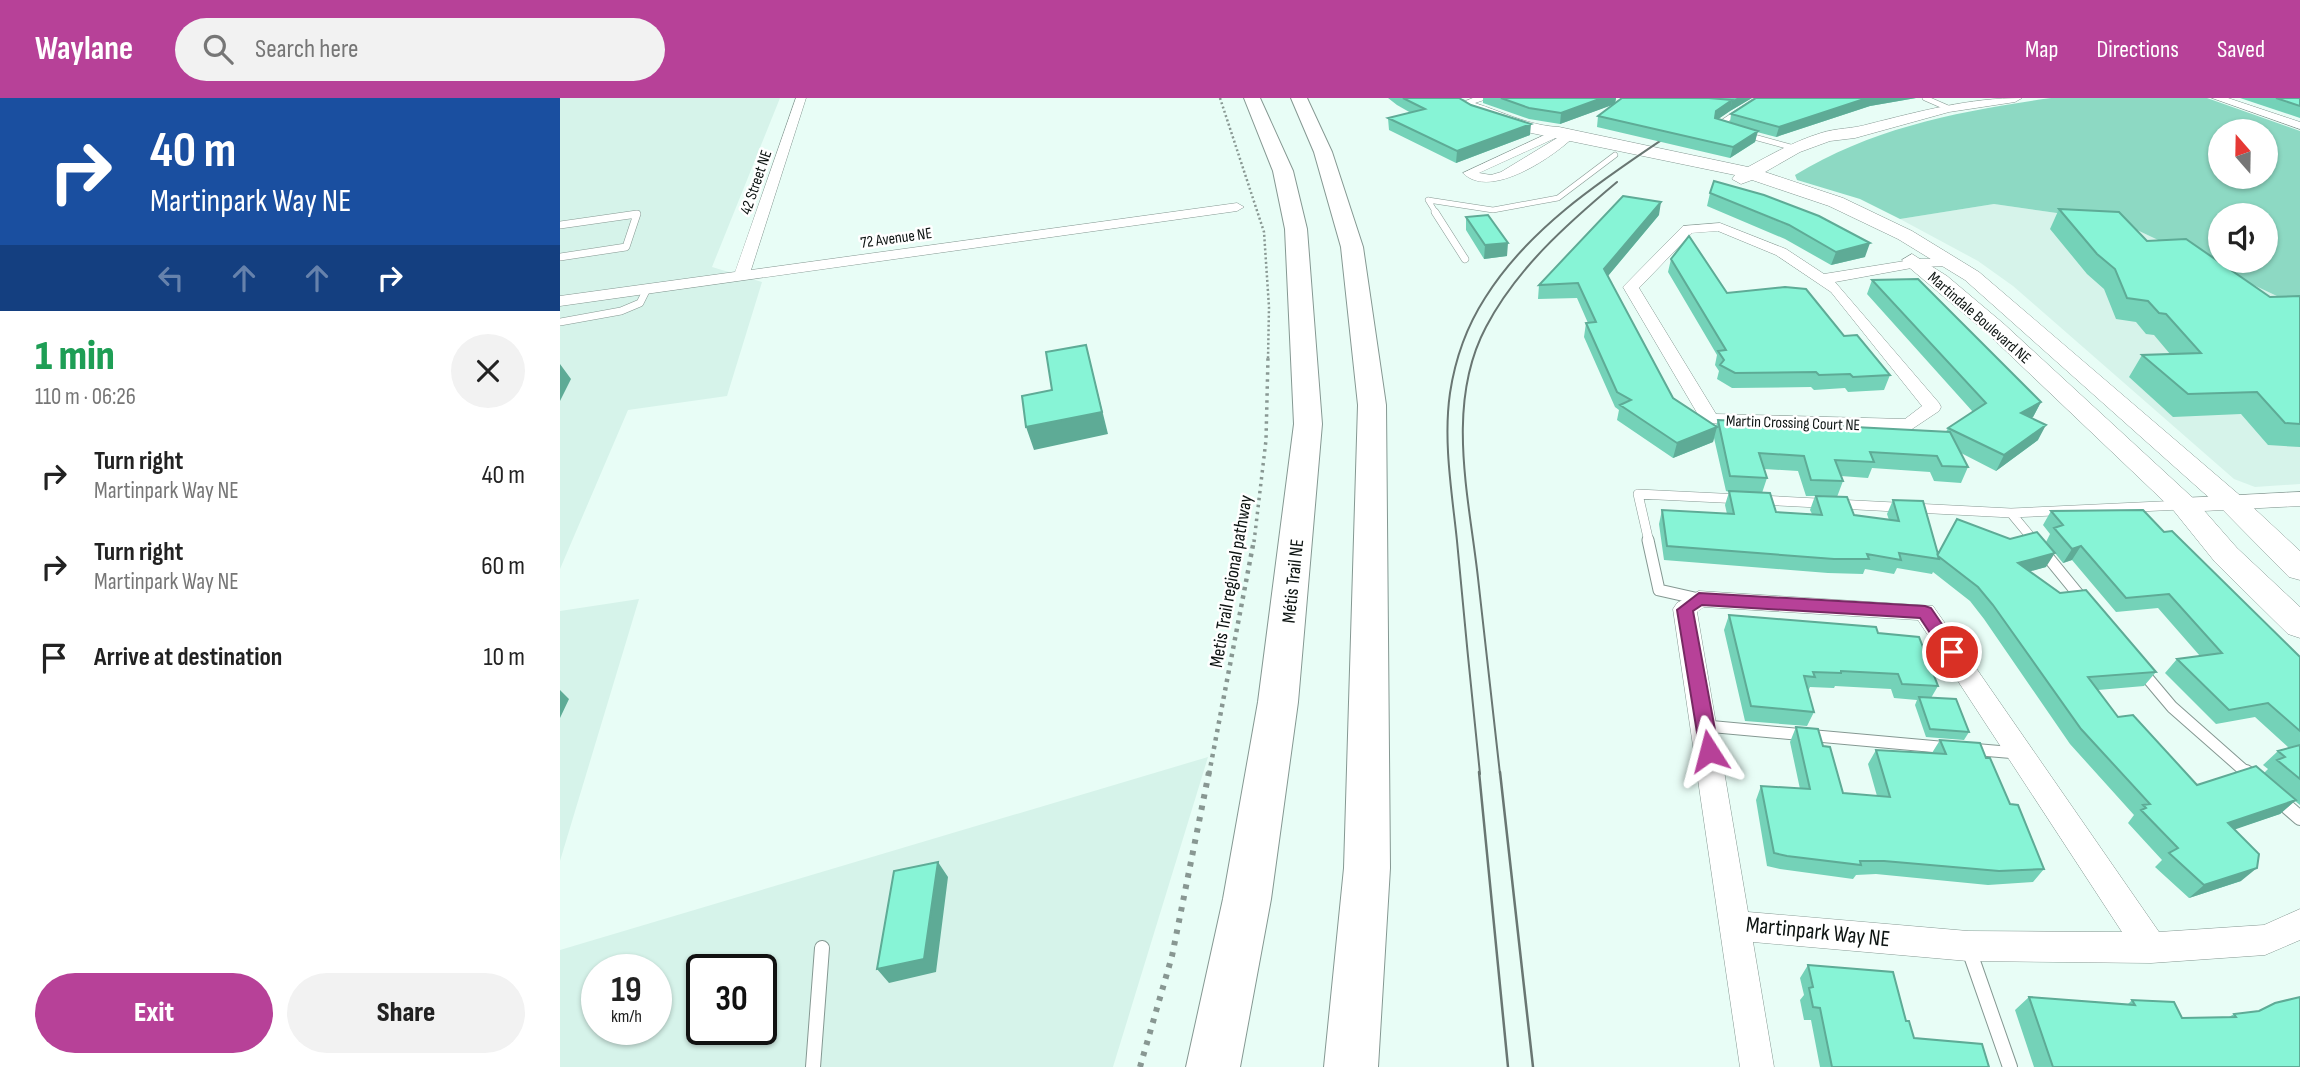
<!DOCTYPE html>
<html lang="en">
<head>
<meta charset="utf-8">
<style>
	:root { --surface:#fff; --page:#f2f2f2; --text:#222; --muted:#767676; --accent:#b74198 }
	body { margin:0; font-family:"Sofia Sans Condensed",sans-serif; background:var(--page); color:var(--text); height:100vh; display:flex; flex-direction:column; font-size:26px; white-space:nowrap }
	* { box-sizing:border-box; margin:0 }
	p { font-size:23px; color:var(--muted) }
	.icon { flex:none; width:38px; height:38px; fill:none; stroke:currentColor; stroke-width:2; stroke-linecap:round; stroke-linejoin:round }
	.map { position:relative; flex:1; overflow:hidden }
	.panel { display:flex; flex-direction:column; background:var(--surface); width:560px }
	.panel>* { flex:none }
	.top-card { background:#1a4fa0; color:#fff; overflow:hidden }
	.needle { width:46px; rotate:340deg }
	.fabs { position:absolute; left:1648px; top:21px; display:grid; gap:14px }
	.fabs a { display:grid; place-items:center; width:70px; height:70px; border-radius:50%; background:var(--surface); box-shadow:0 2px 5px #0004; font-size:35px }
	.speed { position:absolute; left:21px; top:856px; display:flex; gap:14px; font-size:35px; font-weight:700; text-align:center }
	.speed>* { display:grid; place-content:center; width:91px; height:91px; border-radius:50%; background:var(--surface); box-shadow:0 2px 5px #0004; line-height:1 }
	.speed small { font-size:18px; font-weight:400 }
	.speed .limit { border:4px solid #111; border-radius:10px; background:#fff; color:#111 }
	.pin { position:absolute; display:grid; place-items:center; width:60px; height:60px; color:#fff; margin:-30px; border:4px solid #fff; border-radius:50%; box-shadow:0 2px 7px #0007 }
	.me { position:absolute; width:77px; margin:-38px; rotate:351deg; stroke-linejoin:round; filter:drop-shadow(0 0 5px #0008) }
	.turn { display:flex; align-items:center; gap:24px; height:147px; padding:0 35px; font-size:32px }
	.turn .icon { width:91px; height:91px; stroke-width:2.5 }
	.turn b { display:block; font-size:49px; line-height:60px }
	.lanes { display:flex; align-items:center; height:66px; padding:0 35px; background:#0003; justify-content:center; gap:35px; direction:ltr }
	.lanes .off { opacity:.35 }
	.round { display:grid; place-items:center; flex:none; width:74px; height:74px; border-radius:37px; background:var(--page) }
	.summary { display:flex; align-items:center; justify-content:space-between; height:119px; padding:0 35px }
	h1 { font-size:42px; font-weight:800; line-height:52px; color:#1e9e55 }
	.primary-button { display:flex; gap:14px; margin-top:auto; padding:14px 35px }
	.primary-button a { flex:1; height:80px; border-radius:42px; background:var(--accent); color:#fff; font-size:28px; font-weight:800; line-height:80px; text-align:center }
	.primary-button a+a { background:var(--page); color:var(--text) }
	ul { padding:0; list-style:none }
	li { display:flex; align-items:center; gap:21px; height:91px; padding:0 35px }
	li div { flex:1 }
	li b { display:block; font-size:26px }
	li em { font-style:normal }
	header { display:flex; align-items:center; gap:42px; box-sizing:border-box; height:98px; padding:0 35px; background:var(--accent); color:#fff }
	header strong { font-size:33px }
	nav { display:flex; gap:38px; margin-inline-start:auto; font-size:24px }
	.search { width:490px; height:63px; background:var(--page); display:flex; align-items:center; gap:18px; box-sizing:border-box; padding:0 24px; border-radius:38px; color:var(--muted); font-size:26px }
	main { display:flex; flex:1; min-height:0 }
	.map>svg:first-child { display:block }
	.built { fill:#d6f3ea; fill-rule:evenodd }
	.green { fill:#8dd9c3; fill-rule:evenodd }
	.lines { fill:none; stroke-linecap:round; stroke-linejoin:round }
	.lane-far4-casing { stroke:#859892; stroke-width:6 }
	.lane-far3-casing { stroke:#859892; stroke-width:8 }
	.lane-far2-casing { stroke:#859892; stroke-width:10 }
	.lane-far1-casing { stroke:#859892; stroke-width:13 }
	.lane-casing { stroke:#859892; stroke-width:16 }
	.street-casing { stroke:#859892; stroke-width:1 }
	.secondary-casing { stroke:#859892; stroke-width:1 }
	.primary-casing { stroke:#859892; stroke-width:2 }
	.path-far3 { stroke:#889792; stroke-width:2.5; stroke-dasharray:2 2.5; stroke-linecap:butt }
	.path-far2 { stroke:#889792; stroke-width:3.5; stroke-dasharray:2.5 4.5; stroke-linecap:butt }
	.path-far1 { stroke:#889792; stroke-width:4.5; stroke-dasharray:3.5 5; stroke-linecap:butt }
	.path { stroke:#889792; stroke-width:6; stroke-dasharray:4.5 7; stroke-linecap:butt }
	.lane-far4 { stroke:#fff; stroke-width:5 }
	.lane-far3 { stroke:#fff; stroke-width:7 }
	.lane-far2 { stroke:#fff; stroke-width:9 }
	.lane-far1 { stroke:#fff; stroke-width:11 }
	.lane { stroke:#fff; stroke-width:14 }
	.street { fill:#fff; fill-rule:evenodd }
	.secondary { fill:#fff; fill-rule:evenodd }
	.primary { fill:#fff; fill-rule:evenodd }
	.tram-far1 { stroke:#697672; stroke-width:2 }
	.tram { stroke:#697672; stroke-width:2.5 }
	.wall { fill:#74d2b8; fill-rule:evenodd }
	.shaded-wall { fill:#5eab96 }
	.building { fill:#87f4d6; stroke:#5eab96; stroke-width:2 }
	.route { fill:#b74198; stroke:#772a63; stroke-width:2 }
	.labels { text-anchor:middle; stroke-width:5; stroke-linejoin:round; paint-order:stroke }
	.far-street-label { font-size:16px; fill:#0d1412; stroke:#fff }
	.street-label { font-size:19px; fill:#0d1412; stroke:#fff }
	.near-street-label { font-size:23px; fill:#0d1412; stroke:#fff }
</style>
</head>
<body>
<header>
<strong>Waylane</strong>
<div class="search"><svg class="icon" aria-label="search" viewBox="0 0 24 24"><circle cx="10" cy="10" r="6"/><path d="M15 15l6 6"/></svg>Search here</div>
<nav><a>Map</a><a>Directions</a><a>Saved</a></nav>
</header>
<main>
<section class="panel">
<div class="top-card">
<div class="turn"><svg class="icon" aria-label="right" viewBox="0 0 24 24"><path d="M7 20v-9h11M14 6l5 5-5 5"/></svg><div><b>40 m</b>Martinpark Way NE</div></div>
<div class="lanes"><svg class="icon off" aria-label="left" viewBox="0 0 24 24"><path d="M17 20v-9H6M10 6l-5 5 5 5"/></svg><svg class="icon off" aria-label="ahead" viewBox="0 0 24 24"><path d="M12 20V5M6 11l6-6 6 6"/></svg><svg class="icon off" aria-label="ahead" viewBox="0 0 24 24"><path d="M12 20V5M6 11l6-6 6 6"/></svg><svg class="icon" aria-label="right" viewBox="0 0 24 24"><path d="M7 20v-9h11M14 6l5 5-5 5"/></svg></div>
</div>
<div class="summary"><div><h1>1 min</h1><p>110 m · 06:26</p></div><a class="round"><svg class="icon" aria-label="close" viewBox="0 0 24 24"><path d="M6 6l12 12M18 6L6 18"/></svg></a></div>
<ul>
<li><svg class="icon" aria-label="right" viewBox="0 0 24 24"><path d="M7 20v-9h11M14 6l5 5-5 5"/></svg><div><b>Turn right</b><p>Martinpark Way NE</p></div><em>40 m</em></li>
<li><svg class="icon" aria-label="right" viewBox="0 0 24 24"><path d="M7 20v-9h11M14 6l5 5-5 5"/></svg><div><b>Turn right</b><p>Martinpark Way NE</p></div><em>60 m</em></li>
<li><svg class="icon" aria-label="arrive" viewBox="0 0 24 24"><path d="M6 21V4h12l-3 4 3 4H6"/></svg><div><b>Arrive at destination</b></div><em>10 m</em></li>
</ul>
<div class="primary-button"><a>Exit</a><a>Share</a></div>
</section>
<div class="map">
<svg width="1740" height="969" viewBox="0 0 1740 969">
	<rect width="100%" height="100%" fill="#e8fdf6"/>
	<path class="built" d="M0,0H220L152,169L202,184L167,298L68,312L0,471Z
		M1434,106L1560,124L1740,209V386L1695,389L1674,381L1453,188L1418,163L1340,121Z
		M79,501L0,763V513Z
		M648,659L553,969H0V852ZM37,872H96V931H37ZM142,872H201V931H142Z"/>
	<path class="green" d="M1491,0H1647L1740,33V209L1560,124L1434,106L1340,121L1300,101L1237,82L1235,77C1314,29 1400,13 1491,0ZM1661,33H1706V79H1661ZM1661,117H1706V163H1661Z"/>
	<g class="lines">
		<defs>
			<path id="lane-far4" d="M1365,0L1388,10
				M1161,29L1157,28L1199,0
				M1183,36L1234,50
				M868,102L933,112L998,100L1055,57
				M868,102L876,115"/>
			<path id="lane-far3" d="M875,114L905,161
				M0,127L77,116L66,149L0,159
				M0,224L61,213L80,205L87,191"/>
			<path id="lane-far2" d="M1201,402L1451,415L1621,407
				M1451,415L1475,444
				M1089,444L1078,396L1181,401"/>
			<path id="lane-far1" d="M1088,442L1099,492L1139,501
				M1474,442L1523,502
				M1580,571L1612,609L1688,676
				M1146,628L1390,650
				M1410,651L1457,655"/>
			<path id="lane" d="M1686,674L1694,681
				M1717,700L1740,720
				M1408,849L1450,969
				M253,969L262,850"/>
			<path id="street" d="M236,0H246L191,172L677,105L684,109L677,113L0,208V198L175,174Z
				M913,0H930L903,9L898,6Z
				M1652,0H1668L1740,24V31Z
				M995,32H1003L1004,36L1011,33L1017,36C995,58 930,103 903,75ZM1002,37L941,74L931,77L919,75Z
				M1160,125L1226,151L1264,176L1357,161H1397L1399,164L1392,168L1357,169L1275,184L1379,305L1381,309L1379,313L1349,333L1143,325L1063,189L1123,128ZM1158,133L1216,157L1271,194L1362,308L1345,321L1156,316L1079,190L1132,135Z
				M1740,394V408L1624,414L1614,407L1624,400Z
				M1139,493L1373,508L1599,834L1704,827L1740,811V842L1705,857L1591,865L1408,863L1193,844L1214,969H1180L1113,511L1117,505ZM1144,509L1358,522L1562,834L1408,833L1188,814L1137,514Z"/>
			<path id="secondary" d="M885,0C922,0 955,27 999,29L1188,69C1212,56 1235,43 1261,35C1276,30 1293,31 1309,26C1361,13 1409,0 1462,0L1455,4L1389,14L1295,40L1270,43L1240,54L1205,74L1283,100L1352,133L1419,174L1683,400L1740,453V482L1729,479L1663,412L1405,182L1338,141L1269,108L1192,82L1181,86L1172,81L1175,77L952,31L912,16Z
				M1352,156L1387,178L1444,226L1634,401L1677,450L1740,509V540L1728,536L1655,464L1614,413L1428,236L1345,166L1342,162Z"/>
			<path id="primary" d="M684,0H700L733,73L747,131L762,326L738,604L711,801L680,969H626L663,801L698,604L734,326L725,131L713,73Z
				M731,0H747L772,54L803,149L826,307L830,770L818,969H764L784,770L798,307L781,149L754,54Z"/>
		</defs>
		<use href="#lane-far4" class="lane-far4-casing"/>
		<use href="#lane-far3" class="lane-far3-casing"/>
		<use href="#lane-far2" class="lane-far2-casing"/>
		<use href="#lane-far1" class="lane-far1-casing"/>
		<use href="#lane" class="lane-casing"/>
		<use href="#street" class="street-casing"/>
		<use href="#secondary" class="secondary-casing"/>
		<use href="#primary" class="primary-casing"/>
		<path class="path-far3" d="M660,0L704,134L709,209L708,261"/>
		<path class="path-far2" d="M694,444L706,342L708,259"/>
		<path class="path-far1" d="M649,676L694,442"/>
		<path class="path" d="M580,969L612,858L649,674"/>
		<use href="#lane-far4" class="lane-far4"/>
		<use href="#lane-far3" class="lane-far3"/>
		<use href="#lane-far2" class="lane-far2"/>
		<use href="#lane-far1" class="lane-far1"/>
		<use href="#lane" class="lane"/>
		<use href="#street" class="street"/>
		<use href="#secondary" class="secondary"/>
		<use href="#primary" class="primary"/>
		<path class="tram-far1" d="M920,676C912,598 904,521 897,443C892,395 883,343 890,295C895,262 907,228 925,200C970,128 1045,80 1115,33
			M940,676C933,611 925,546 918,480C909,399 885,306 926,229C957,170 1007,126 1057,84"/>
		<path class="tram" d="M919,674L948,969
			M940,674L973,969"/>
	</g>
	<path class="wall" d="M828,0H899L970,37L896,65L829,32L828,20L851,15L837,7Z
		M923,0H1056L1055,5L1062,0H1192L1170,13L1171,8L1170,13L1158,21L1170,24L1171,16L1196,0H1356L1310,8L1216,39L1197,34L1195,44L1170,60L1037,29L1038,18L1054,6L1000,26L969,21L923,5Z
		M1680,0H1740V20Z
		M1150,95L1305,159L1271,167L1225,141L1147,108Z
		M1499,111L1587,143L1710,199L1740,198V349L1708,347L1681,316L1613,319L1569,279L1582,257L1610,256L1594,237L1586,236L1576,224L1556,221L1544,191L1527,176L1490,131Z
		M1099,117L1048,178L1113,300L1156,328L1158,322L1386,334L1388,330L1413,314L1307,196L1312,182L1481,304L1473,319L1472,320L1478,342L1436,373L1401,355L1408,369L1401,385L1374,383L1370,374L1312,370L1308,380L1281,378L1283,383L1277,399L1294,417L1329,422L1327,416L1333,402L1378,456L1486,469L1470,473L1596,574L1584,588L1538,592L1558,619L1637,687L1704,675L1708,671L1703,667L1718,653L1729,650L1695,619L1656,626L1605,575L1617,561L1640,558L1598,510L1556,514L1512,462L1503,465L1486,444L1490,436L1483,427L1491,413L1604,434L1740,559V707L1735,703L1720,716L1674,731L1681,783L1629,800L1595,769L1602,762L1568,725L1574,717L1510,646L1424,521L1410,503L1373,474L1372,476L1337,470L1334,476L1305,471L1303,476L1268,475L1104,462L1099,426L1102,412L1167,416L1165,407L1169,394L1166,393L1154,340L1153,344L1113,360L1057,322L1059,312L1055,309L1024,239L1026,225H1028L1017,200L978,201L979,187ZM1204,371L1238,373L1246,398H1255L1250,412L1252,416L1216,414L1202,395L1207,380Z
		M906,119L947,158L924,161L906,132Z
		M1111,161L1167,195L1284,238L1330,277L1324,292L1288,294L1285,290L1254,292L1251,289L1172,290L1157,281L1159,273L1155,267L1157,257L1108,174Z
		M1169,517L1318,535L1378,588L1371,600L1409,634L1404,642L1366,639L1355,607L1357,602L1334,600L1331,591L1275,588L1274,590L1250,589L1248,593L1254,614L1247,628L1185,623L1164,532Z
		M1236,629L1263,648L1283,695L1317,698L1308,666L1316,652L1372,655L1380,642L1426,660L1484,771L1473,784L1428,787L1316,776L1296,777L1293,781L1220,771L1207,768L1196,702L1201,688L1240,691L1230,644Z
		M1248,867L1346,923L1354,940L1429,969H1260L1251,922H1244L1240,902L1244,897L1240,880Z
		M1469,899L1567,907L1572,902L1622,920L1669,919L1674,916L1740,969H1474L1455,912Z"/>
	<path class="shaded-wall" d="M1042,0H1056L1055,6L1000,26L1001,15Z
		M1177,0H1192L1170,13L1172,3Z
		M1307,0H1356L1310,8L1216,39L1219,29Z
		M1172,2L1170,13L1154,24L1156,13Z
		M971,26L970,37L896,65L897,53Z
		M1198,33L1195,44L1170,60L1173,49Z
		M1101,104L1099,117L1042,185L1044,171Z
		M948,145L947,158L924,161L925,147Z
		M1310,145L1305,159L1271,167L1276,154Z
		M526,247L548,336L474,352L466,329Z
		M0,266L11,281L0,303Z
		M1481,304L1473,319L1453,331L1461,315Z
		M1486,327L1478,342L1436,373L1444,357Z
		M1157,329L1153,344L1113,360L1117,345Z
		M1521,448L1512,462L1503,465L1512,451Z
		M1495,455L1486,469L1450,479L1458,465Z
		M0,592L9,601L0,620Z
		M1736,702L1720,716L1653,739L1668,725Z
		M378,764L388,779L376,874L329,885L317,871Z
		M1697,770L1681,783L1629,800L1644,787Z"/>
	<path class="building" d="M843,0H899L911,7L971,26L897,53L828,20L865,11Z
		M941,0H1042L1001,15L969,10Z
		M1062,0H1149L1172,2L1156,13L1155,20L1198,33L1173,49L1038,18Z
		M1196,0H1307L1219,29L1171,16Z
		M1716,0H1740V8Z
		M1154,83L1204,97L1259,118L1310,145L1276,154L1229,127L1150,95Z
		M1063,98L1101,104L1044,171L1113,300L1157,329L1117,345L1060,307L1071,302L1057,294L1026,225L1036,224L1018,185L979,187Z
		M1499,111L1559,114L1587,143L1626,141L1710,199L1740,198V326L1725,325L1697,294L1628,296L1582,257L1641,255L1606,216L1599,215L1588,203L1567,200L1555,171L1537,156Z
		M928,117L948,145L925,147L906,119Z
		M1129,138L1167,195L1225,189L1246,191L1284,238L1297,237L1330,277L1293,279L1290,276L1259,277L1256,274L1175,275L1160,267L1164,262L1158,253L1166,252L1111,161Z
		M1358,181L1481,304L1461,315L1486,327L1444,357L1388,330L1426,305L1312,182Z
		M526,247L542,314L466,329L462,298L492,292L486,254Z
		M1158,322L1390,334L1408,369L1382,368L1377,358L1310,354L1314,364L1275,362L1283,383L1251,382L1244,358L1199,355L1207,380L1170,378Z
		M1169,393L1210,395L1216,414L1262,417L1256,398L1287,399L1294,417L1339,423L1333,402L1363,403L1378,456L1397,421L1450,441L1477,434L1495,455L1458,465L1500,495L1526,492L1596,574L1528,579L1558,619L1573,617L1637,687L1696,668L1736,702L1668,725L1699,756L1697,770L1644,787L1609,755L1618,750L1581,712L1586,710L1583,707L1590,706L1521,631L1433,507L1418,489L1378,458L1379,461L1339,455L1341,462L1307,456L1309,461H1274L1107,448L1102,412L1174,416Z
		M1583,412L1604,434L1612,433L1740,559V633L1708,605L1669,612L1617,561L1662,555L1609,496L1566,500L1521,448L1512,451L1494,430L1503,427L1491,413Z
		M1169,517L1316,529L1318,535L1359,539L1378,588L1342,586L1338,576L1281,573V575L1253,574L1255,579L1244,578L1254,614L1191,608Z
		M1359,599L1396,601L1409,634L1370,631Z
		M1236,629L1258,631L1263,648L1270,649L1283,695L1330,699L1316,652L1386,656L1380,642L1420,645L1426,660H1430L1450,706L1458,707L1484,771L1439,773L1324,763H1300L1301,767L1227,758L1214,755L1201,688L1250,691Z
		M1740,647V681L1717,662L1725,659L1718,653Z
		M378,764L364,861L317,871L334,773Z
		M1248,867L1333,874L1346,923H1349L1354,940L1422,946L1429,969H1272L1260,910L1253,909L1249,890L1253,889Z
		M1469,899L1575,907L1572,902L1614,904L1622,920L1676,919L1674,916L1699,913L1715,905L1740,899V969H1493Z"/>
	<path class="route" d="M1139,495L1365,508L1371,510L1401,554L1399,559H1386L1360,520L1142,507L1133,513L1159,653L1156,659H1143L1140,653L1117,512Z"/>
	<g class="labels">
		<g class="far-street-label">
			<text transform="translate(195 84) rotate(-71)" y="6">42 Street NE</text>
			<text transform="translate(336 139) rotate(-8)" y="6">72 Avenue NE</text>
			<text transform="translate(1420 219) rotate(41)" y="6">Martindale Boulevard NE</text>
			<text transform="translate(1233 324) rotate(2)" y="6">Martin Crossing Court NE</text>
		</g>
		<g class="street-label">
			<text transform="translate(670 483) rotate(-80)" y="7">Metis Trail regional pathway</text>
			<text transform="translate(732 483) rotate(-84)" y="7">Métis Trail NE</text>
		</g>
		<g class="near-street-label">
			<text transform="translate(1258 833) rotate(6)" y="8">Martinpark Way NE</text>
		</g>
	</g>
</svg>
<div class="fabs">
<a><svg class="needle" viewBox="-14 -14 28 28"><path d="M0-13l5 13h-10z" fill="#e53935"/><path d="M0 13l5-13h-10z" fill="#767676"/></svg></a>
<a><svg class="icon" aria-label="sound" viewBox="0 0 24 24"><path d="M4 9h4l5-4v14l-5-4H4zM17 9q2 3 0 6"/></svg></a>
</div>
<div class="speed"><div>19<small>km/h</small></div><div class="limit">30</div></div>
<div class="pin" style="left:1392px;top:554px;background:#d93025"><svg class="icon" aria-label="arrive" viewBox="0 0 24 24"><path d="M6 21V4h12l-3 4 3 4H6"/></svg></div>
<svg class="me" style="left:1149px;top:653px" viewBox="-20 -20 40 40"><path d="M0-17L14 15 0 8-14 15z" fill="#b74198" stroke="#fff" stroke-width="4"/></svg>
</div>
</main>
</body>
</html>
